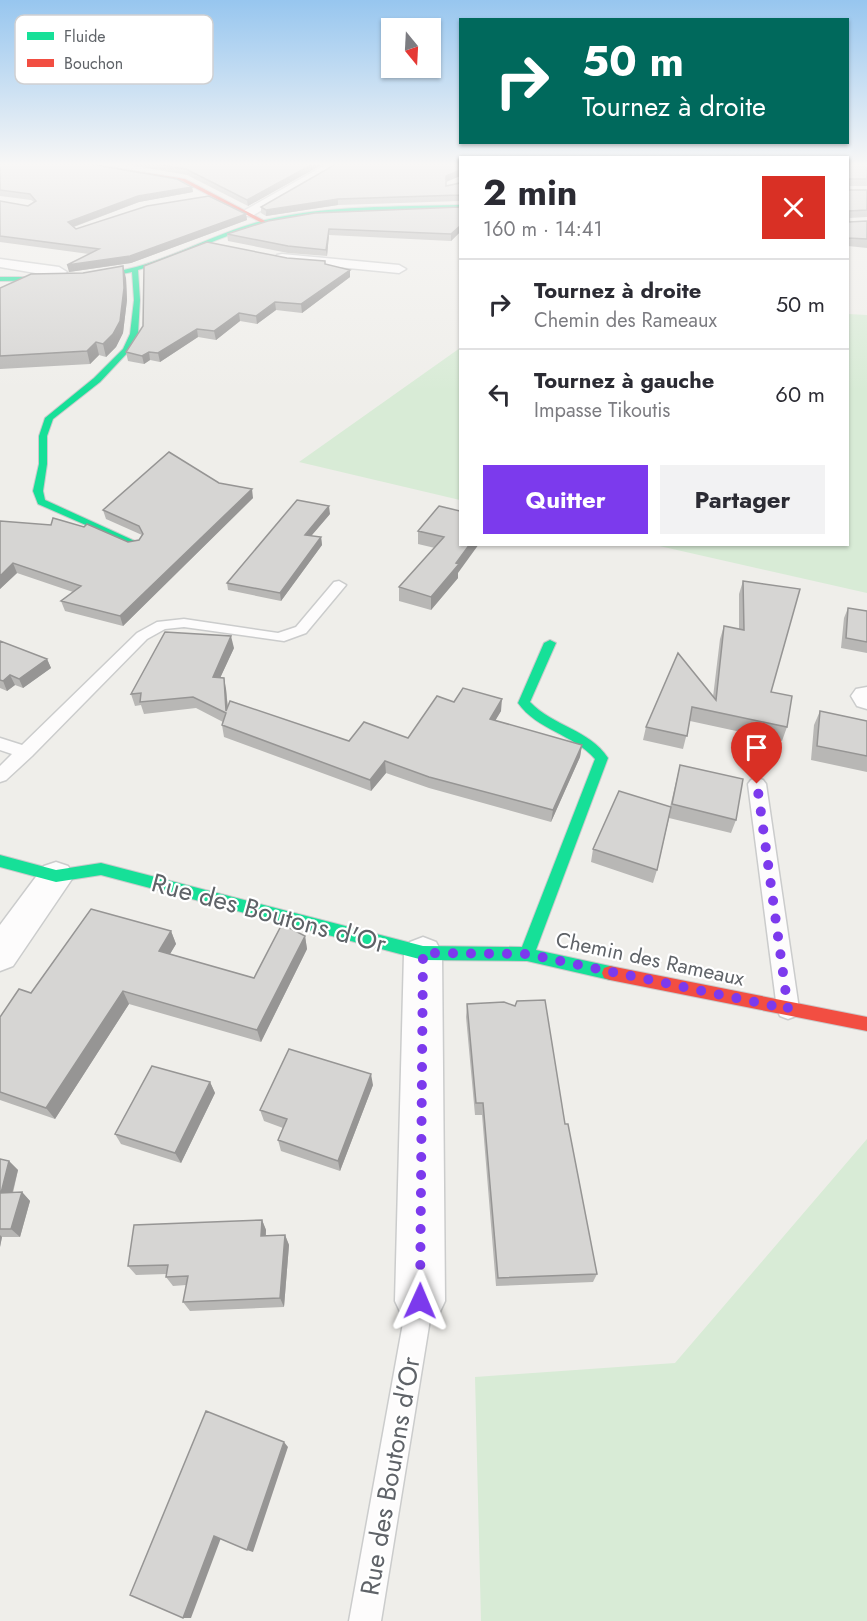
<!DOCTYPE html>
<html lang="fr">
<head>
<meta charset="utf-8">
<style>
	:root { --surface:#fff; --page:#f2f2f3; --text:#2b2b33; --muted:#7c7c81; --line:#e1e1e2; --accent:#7c3aed }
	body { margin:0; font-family:Jost,sans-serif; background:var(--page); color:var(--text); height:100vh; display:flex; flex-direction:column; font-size:22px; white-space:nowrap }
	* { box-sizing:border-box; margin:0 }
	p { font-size:20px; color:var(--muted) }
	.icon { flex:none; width:33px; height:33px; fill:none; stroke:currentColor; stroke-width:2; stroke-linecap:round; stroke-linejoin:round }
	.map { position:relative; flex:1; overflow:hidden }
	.drawer { position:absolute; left:459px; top:156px; width:390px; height:390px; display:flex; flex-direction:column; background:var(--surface); border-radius:0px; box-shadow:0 2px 4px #0004 }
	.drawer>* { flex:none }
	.banner { position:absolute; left:459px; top:18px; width:390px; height:126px; border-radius:0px; box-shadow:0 2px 4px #0004; background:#00695c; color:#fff; overflow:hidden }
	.needle { width:39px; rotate:162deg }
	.fabs { position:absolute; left:381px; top:18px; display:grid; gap:12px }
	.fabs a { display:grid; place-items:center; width:60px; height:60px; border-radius:0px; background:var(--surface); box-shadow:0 2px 4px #0004; font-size:30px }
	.pin { position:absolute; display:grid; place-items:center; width:51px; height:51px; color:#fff; margin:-62px -26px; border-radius:50% 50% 50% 0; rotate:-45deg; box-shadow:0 0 6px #0007 }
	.pin .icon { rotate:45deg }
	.me { position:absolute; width:66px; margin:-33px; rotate:1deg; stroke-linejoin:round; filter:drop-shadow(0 0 4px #0008) }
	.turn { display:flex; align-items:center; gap:21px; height:126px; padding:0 24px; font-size:27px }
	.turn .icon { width:78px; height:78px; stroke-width:2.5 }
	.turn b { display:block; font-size:42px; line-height:51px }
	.round { display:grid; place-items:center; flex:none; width:63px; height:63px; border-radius:0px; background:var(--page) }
	.head { display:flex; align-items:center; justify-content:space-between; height:102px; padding:0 24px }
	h1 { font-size:36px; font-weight:700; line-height:45px }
	.primary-button { display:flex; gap:12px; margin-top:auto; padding:12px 24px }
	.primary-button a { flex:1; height:69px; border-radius:0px; background:var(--accent); color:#fff; font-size:24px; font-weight:700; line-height:69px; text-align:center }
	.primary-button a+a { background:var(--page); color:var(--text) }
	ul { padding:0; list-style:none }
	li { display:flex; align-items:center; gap:18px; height:90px; padding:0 24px; border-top:2px solid var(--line) }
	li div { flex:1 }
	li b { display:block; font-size:22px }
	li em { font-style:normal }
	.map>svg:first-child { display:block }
	.green { fill:#d8ebd6 }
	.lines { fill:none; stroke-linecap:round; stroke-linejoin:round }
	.lane-casing { stroke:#cbcccc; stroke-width:3 }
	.street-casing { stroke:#cbcccc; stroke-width:3 }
	.fast-casing { stroke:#cacacb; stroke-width:2 }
	.jam-casing { stroke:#cacacb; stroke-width:2 }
	.lane { fill:#fdfcfc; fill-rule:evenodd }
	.street { fill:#fdfcfc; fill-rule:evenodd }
	.fast { fill:#16e098; fill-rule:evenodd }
	.jam { fill:#f24e42; fill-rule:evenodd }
	.wall { fill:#b8b7b5 }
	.shaded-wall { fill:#969594 }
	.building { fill:#d6d5d3; stroke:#969594; stroke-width:1.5 }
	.route { stroke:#7c3aed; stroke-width:10; stroke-dasharray:0 18 }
	.labels { text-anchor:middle; stroke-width:4.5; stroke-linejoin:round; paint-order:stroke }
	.street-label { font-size:21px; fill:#5f6368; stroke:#fff }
	.near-street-label { font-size:26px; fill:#5f6368; stroke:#fff }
	.key { fill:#fff; stroke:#cfd0d2; stroke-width:1.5 }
	.key-label { font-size:16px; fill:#5f6368 }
</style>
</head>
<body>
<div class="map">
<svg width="867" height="1621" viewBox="0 0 867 1621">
	<rect width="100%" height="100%" fill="#efeeea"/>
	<path class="green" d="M848,314L867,315V593L655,545L848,544Z
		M460,348V500L299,462Z
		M867,1139V1621H481L475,1377L675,1363Z"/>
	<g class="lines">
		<defs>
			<path id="lane" d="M339,581L346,585L306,633L284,641L184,627L165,629L147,639L32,756L6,780L0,782V766L12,754L0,750V738L22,745L137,633L157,622L184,619L278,633L296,627L334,582Z
				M757,778L763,780L766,784L799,1009L796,1016L788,1019L780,1016L777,1009L748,784L751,780Z
				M420,1288L430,1291L433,1301L381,1621H349L407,1301L410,1291Z"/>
			<path id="street" d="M327,164H341L252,216H242L240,213Z
				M282,254L399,265L406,269L399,273L277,261L275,258L277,255Z
				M0,259L59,267L67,272L59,277L0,267Z
				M867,687V709L857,706L851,696L856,689Z
				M56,862L68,866L74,876L13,966L0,971V925L44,866Z
				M423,937L436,942L442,953L445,1301L437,1318L420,1326L403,1318L395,1301L404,953L410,942Z"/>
			<path id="fast" d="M460,205V209C396,210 331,208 268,223C223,234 182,257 138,270L140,300L138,334L130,350L100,382L53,419L47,436V464L43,491L45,500L137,542L129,544L38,504L33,491L39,464V436L45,418L94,378L123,349L130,334L134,300L132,272C89,282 44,280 0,281V277C45,277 92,279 136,267C180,255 220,231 265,220C329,205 395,207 460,205Z
				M550,640L556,643L530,702C553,726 590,730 608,758L536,950L610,966L616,968L618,973L616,978L610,980L527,961L423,960L101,875L56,882L0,867V855L56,870L101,863L423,946L522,947L595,759C573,734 537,730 518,703L544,643Z"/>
			<path id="jam" d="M89,164L185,179L267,222L262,223L182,181Z
				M610,966L867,1017V1031L610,980L604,978L602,973L604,968Z"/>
		</defs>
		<use href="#lane" class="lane-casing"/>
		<use href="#street" class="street-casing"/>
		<use href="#fast" class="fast-casing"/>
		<use href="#jam" class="jam-casing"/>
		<use href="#lane" class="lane"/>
		<use href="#street" class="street"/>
		<use href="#fast" class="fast"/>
		<use href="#jam" class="jam"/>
	</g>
	<path class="wall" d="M0,164L192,187L193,192L139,202L74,227L76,229L246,214L247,220L131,263L69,272L89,254L0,242V201L28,206L34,202L31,200L0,196V197Z
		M124,164H323L248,206L187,175Z
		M460,164V176L446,182V186L460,183V201L338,205L266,216L261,213V207Z
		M848,164H867V186H849V190H867V217L849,218V222L867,221V248L848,246Z
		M460,206V232L451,241L329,235L327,256L288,253L228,241L227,234L460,207Z
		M287,258L350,270V277L302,313L276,310L257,324L240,321L216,340L198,337L160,362L150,360L144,364L128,361L126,352Z
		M126,278L127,300L123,333L116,347L106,357L99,355L90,364L0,369V288Z
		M219,483L253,498L123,626L65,611L61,601L73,592L17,573L0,589V521L128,542L139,540L142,535L106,519L103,510Z
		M439,506L458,573V578L431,610L399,601V587L435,548L418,544V531Z
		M330,514L311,536L321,537L322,545L281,601L228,590L227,583Z
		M743,581L771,692L787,727L782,741L690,721L683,749L643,740L646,727L713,697L720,639L724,626L739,629V594Z
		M848,608L867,611V653L841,648L844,618Z
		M0,641L47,659L51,668L23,688L15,685L7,691L0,688Z
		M234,648L220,678L226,689L228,708L349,741L408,738L454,702L501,711L495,721L582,745L580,757L551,822L429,788L386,773L371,791L224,737L222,725L223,722L196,708L144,714L141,705L135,706L131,694Z
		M820,711L867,721V772L811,760L814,725Z
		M680,765L736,820L731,833L669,818L657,870L653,883L591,862L593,849L670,807Z
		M171,931L176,944L170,954L254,978L305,936L307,949L261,1042L129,1004L55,1119L0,1100V1017L31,993Z
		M467,1004L565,1124L597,1274L593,1282L496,1286L482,1115H475L466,1017Z
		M210,1082L215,1093L181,1163L121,1144L115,1134Z
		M373,1085L340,1171L281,1151L278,1140L283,1128L264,1121L260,1110Z
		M0,1159L9,1161L18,1170L13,1193L22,1192L30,1201L20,1237H2L0,1247Z
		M262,1220L266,1230V1236L285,1235L289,1245L284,1307L190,1311L183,1302L186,1285L173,1286L166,1277V1274L136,1275L128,1266Z"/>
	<path class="shaded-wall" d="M313,164H323L248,206L247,200Z
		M460,170V176L446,182V176Z
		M192,187L193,192L139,202L70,228L68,222L138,196Z
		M338,199V205L266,216V210Z
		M246,214L247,220L131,263L69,272L67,265Z
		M460,226V232L451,241V234Z
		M329,229V235L327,256L326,250Z
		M123,266L126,278L127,300L123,333L116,347L106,357L103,344Z
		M350,270V277L302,313L301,304Z
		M275,302L276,310L257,324L256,316Z
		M239,313L240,321L216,340L214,331Z
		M197,329L198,337L160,362L158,353Z
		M96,342L99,355L90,364L87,351Z
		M149,352L150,360L144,364L142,356Z
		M252,489L253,498L123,626L120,616Z
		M329,506L330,514L306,542L305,535Z
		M321,537L322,545L281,601L280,593Z
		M470,544H479L458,573V578L431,610V597Z
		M13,563L17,573L0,589V576Z
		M231,636L234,648L215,689L213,677Z
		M47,659L51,668L23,688L19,679Z
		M10,675L15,685L7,691L3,681Z
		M224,678L226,689L229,723L226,711Z
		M502,699L501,711L489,731L490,719Z
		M582,745L580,757L551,822L553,810Z
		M385,761L386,773L371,791L370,780Z
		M171,931L176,944L164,964L159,951Z
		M305,936L307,949L261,1042L257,1030Z
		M123,991L129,1004L55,1119L46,1108Z
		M371,1074L373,1085L340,1171L338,1161Z
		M210,1082L215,1093L181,1163L175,1153Z
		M9,1161L18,1170L10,1202L1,1193Z
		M22,1192L30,1201L20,1237L11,1229Z
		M262,1220L266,1230L265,1246L261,1236Z
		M0,1235L2,1237L0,1247Z
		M285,1235L289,1245L284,1307L280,1298Z
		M284,1442L288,1447L253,1552L247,1550Z
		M214,1536L221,1538L191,1618H183Z"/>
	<path class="building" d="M0,164H90L177,179L192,187L138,196L68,222L76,229L147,206L209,196L246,214L130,256L67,265L99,249L0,236V201L28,206L36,201L30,194L0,190Z
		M155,164H313L247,200L186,169Z
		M336,164H460V170L446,176V186L460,183V195L338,199L266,210L261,207Z
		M848,164H867V179H849V190H867V210L849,211V222L867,221V239L848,238Z
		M460,206V226L451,234L329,229L326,250L288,246L227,234L268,221L315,213L460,207Z
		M207,242L287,258L325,261V264L350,270L301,304L275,302L256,316L239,313L214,331L197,329L158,353L149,352L142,356L126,352L143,326L144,266Z
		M123,266L124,288L120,321L113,334L103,344L96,342L87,351L0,356V288L31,274L83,273Z
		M169,452L219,483L252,489L120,616L61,601L81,586L13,563L0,576V521L51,525L53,518L84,527L87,524L128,542L139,540L143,534L139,526L103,510Z
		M297,500L329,506L305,535L321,537L280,593L227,583Z
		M439,506L460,511V544H470L456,563L459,564L431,597L399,587L444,537L418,531Z
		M743,581L800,589L771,692L792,696L787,727L692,707L687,736L646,727L678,653L716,700L724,626L744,630Z
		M848,608L867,611V642L846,638Z
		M165,632L231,636L213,677L224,678L226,711L230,701L349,741L364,722L408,738L437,696L454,702L463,688L502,699L490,719L582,745L553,810L429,777L385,761L370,780L222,725L226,713L193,697L140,702L141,693L131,694Z
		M0,641L47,659L19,679L10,675L3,681L0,680Z
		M820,711L867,721V756L817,746Z
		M680,765L743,779L736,820L672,804Z
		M619,791L671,807L657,870L593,849Z
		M91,909L171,931L159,951L254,978L282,924L305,936L257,1030L123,991L46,1108L0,1092V1017L19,989L31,993Z
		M545,1000L565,1124H568L597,1274L498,1278L483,1103H476L467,1004L504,1002L515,1006L517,1001Z
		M289,1049L371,1074L338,1161L278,1140L287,1119L260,1110Z
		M152,1066L210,1082L175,1153L115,1134Z
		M0,1159L9,1161L1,1193L22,1192L11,1229H0Z
		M262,1220L261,1236L285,1235L280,1298L183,1302L188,1276L166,1277L168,1265L128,1266L134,1225Z
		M206,1411L284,1442L247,1550L214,1536L183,1618L130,1595Z"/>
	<linearGradient id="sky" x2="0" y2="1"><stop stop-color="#97c6ef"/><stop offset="0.42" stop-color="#f8f7f6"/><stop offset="1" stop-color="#f8f7f6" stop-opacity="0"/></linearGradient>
	<rect width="867" height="391" fill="url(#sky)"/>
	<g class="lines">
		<path class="route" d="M420,1301L423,953L527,954L788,1009L757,784"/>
	</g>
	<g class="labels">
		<g class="street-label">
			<text transform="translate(650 959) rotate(12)" y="7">Chemin des Rameaux</text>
		</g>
		<g class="near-street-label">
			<text transform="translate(269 913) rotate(15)" y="9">Rue des Boutons d'Or</text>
			<text transform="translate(390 1476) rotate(-80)" y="9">Rue des Boutons d'Or</text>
		</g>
	</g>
	<rect x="15" y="15" width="198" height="69" rx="9" class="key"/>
	<rect x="27" y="32" width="27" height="8" fill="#16e098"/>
	<rect x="27" y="59" width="27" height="8" fill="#f24e42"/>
	<g class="key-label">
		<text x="64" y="42">Fluide</text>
		<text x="64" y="69">Bouchon</text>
	</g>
</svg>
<div class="fabs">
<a><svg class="needle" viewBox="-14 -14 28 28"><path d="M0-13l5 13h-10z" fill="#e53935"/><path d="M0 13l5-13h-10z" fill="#7c7c81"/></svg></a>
</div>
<div class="pin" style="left:757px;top:784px;background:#d93025"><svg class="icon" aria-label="arrive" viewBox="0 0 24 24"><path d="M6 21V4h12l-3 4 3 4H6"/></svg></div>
<svg class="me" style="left:420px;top:1301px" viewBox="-20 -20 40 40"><path d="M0-17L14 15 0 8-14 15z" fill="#7c3aed" stroke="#fff" stroke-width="4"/></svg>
<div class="banner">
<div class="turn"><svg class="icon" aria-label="right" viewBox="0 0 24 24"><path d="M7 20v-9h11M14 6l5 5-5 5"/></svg><div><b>50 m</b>Tournez à droite</div></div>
</div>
<section class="drawer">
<div class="head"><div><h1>2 min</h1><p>160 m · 14:41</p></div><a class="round" style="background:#d93025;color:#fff"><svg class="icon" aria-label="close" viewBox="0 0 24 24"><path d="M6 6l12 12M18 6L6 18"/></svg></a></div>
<ul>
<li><svg class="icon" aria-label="right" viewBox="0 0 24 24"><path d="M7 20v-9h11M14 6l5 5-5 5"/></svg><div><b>Tournez à droite</b><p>Chemin des Rameaux</p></div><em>50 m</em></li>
<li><svg class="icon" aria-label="left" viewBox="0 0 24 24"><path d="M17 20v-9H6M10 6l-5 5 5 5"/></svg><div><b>Tournez à gauche</b><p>Impasse Tikoutis</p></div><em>60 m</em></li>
</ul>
<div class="primary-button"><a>Quitter</a><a>Partager</a></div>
</section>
</div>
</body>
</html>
